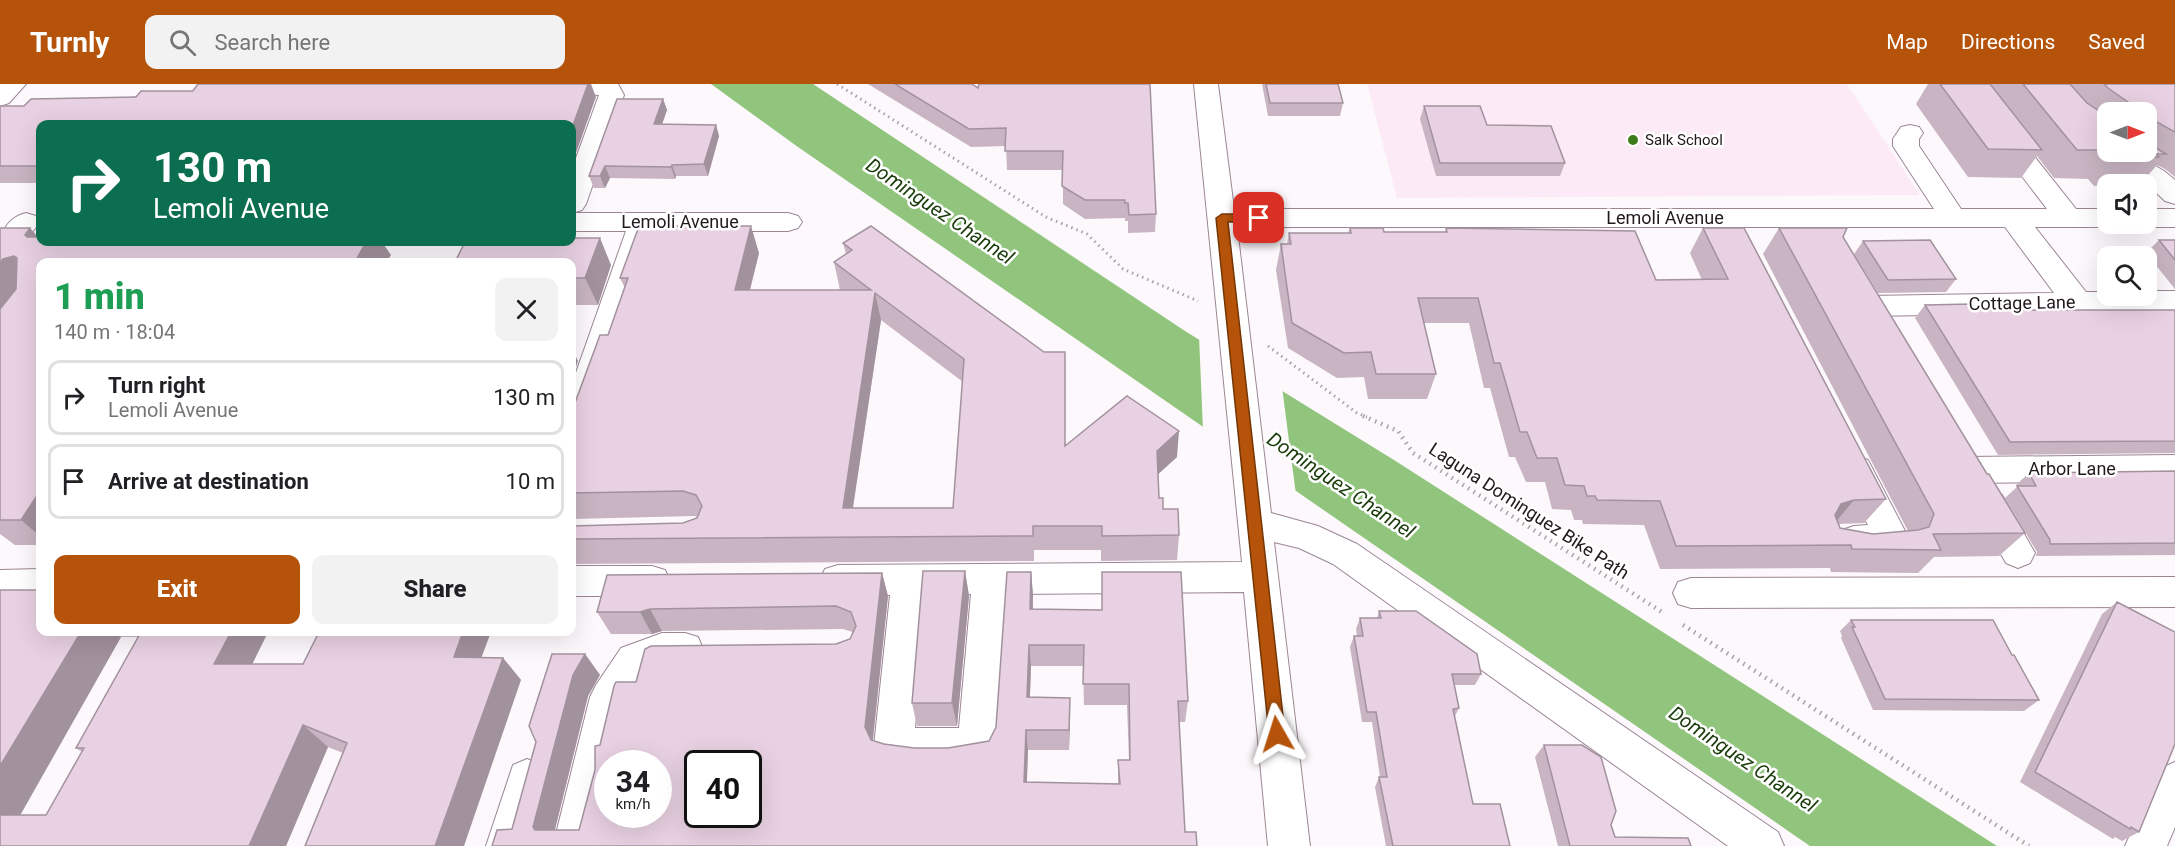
<!DOCTYPE html>
<html lang="en">
<head>
<meta charset="utf-8">
<style>
	:root { --surface:#fff; --page:#f2f2f2; --text:#202124; --muted:#757577; --line:#e0e0e0; --accent:#b45309 }
	body { margin:0; font-family:Roboto,sans-serif; background:var(--page); color:var(--text); height:100vh; display:flex; flex-direction:column; font-size:22px; white-space:nowrap }
	* { box-sizing:border-box; margin:0 }
	p { font-size:20px; color:var(--muted) }
	.icon { flex:none; width:33px; height:33px; fill:none; stroke:currentColor; stroke-width:2; stroke-linecap:round; stroke-linejoin:round }
	.map { position:relative; flex:1; overflow:hidden }
	.side { position:absolute; left:36px; top:174px; width:540px; height:378px; display:flex; flex-direction:column; background:var(--surface); border-radius:12px; box-shadow:0 6px 24px #0002 }
	.side>* { flex:none }
	.guide { position:absolute; left:36px; top:36px; width:540px; height:126px; border-radius:12px; box-shadow:0 6px 24px #0002; background:#0b6e4f; color:#fff; overflow:hidden }
	.needle { width:39px; rotate:90deg }
	.fabs { position:absolute; left:2097px; top:18px; display:grid; gap:12px }
	.fabs a { display:grid; place-items:center; width:60px; height:60px; border-radius:12px; background:var(--surface); box-shadow:0 6px 24px #0002; font-size:30px }
	.speed { position:absolute; left:594px; top:666px; display:flex; gap:12px; font-size:30px; font-weight:700; text-align:center }
	.speed>* { display:grid; place-content:center; width:78px; height:78px; border-radius:50%; background:var(--surface); box-shadow:0 6px 24px #0002; line-height:1 }
	.speed small { font-size:15px; font-weight:400 }
	.speed .limit { border:3px solid #111; border-radius:9px; background:#fff; color:#111 }
	.pin { position:absolute; display:grid; place-items:center; width:51px; height:51px; color:#fff; margin:-26px; border-radius:12px; box-shadow:0 3px 9px #0006 }
	.me { position:absolute; width:66px; margin:-33px; rotate:354deg; stroke-linejoin:round; filter:drop-shadow(0 0 4px #0008) }
	.turn { display:flex; align-items:center; gap:21px; height:126px; padding:0 18px; font-size:27px }
	.turn .icon { width:78px; height:78px; stroke-width:2.5 }
	.turn b { display:block; font-size:42px; line-height:51px }
	.round { display:grid; place-items:center; flex:none; width:63px; height:63px; border-radius:12px; background:var(--page) }
	.head { display:flex; align-items:center; justify-content:space-between; height:102px; padding:0 18px }
	h1 { font-size:36px; font-weight:800; line-height:45px; color:#1e9e55 }
	.button { display:flex; gap:12px; margin-top:auto; padding:12px 18px }
	.button a { flex:1; height:69px; border-radius:12px; background:var(--accent); color:#fff; font-size:24px; font-weight:800; line-height:69px; text-align:center }
	.button a+a { background:var(--page); color:var(--text) }
	ul { padding:0; list-style:none }
	li { display:flex; align-items:center; gap:18px; height:75px; margin:0 12px 9px; padding:0 6px; border:3px solid var(--line); border-radius:12px }
	li div { flex:1 }
	li b { display:block; font-size:22px }
	li em { font-style:normal }
	header { display:flex; align-items:center; gap:36px; box-sizing:border-box; height:84px; padding:0 30px; background:var(--accent); color:#fff }
	header strong { font-size:28px }
	nav { display:flex; gap:33px; margin-inline-start:auto; font-size:21px }
	.search { width:420px; height:54px; background:var(--page); display:flex; align-items:center; gap:15px; box-sizing:border-box; padding:0 21px; border-radius:12px; color:var(--muted); font-size:22px }
	.map>svg:first-child { display:block }
	.built { fill:#fceaf7 }
	.water { fill:#91c57d }
	.pier { fill:#fdf8fb }
	.lines { fill:none; stroke-linecap:round; stroke-linejoin:round }
	.minor-casing { stroke:#9b8695; stroke-width:2 }
	.path-far1 { stroke:#a9a3a7; stroke-width:3; stroke-dasharray:1.5 4; stroke-linecap:butt }
	.path { stroke:#a9a3a7; stroke-width:4.5; stroke-dasharray:1.5 5; stroke-linecap:butt }
	.minor { fill:#fff; fill-rule:evenodd }
	.wall { fill:#c8b4c2; fill-rule:evenodd }
	.shaded-wall { fill:#a2929e }
	.building { fill:#e8d1e2; stroke:#a2929e; stroke-width:1.5; fill-rule:evenodd }
	.route { fill:#b45309; stroke:#753606; stroke-width:1.5 }
	.poi-dot { fill:#3b7b1a; stroke:#fff; stroke-width:2 }
	.labels { text-anchor:middle; stroke-width:5; stroke-linejoin:round; paint-order:stroke }
	.far-poi-label { font-size:15px; fill:#20181e; stroke:#fff; text-anchor:start }
	.street-label { font-size:18px; fill:#20181e; stroke:#fff }
	.water-label { font-size:20px; font-style:italic; fill:#1a3c0a; stroke:#fff }
</style>
</head>
<body>
<header>
<strong>Turnly</strong>
<div class="search"><svg class="icon" aria-label="search" viewBox="0 0 24 24"><circle cx="10" cy="10" r="6"/><path d="M15 15l6 6"/></svg>Search here</div>
<nav><a>Map</a><a>Directions</a><a>Saved</a></nav>
</header>
<div class="map">
<svg width="2175" height="762" viewBox="0 0 2175 762">
	<rect width="100%" height="100%" fill="#fdf8fb"/>
	<path class="built" d="M1367,0H1847L1920,111L1397,114Z"/>
	<path class="water" d="M711,0H813L1185,247L1394,376L1997,762H1810L798,63Z"/>
	<path class="pier" d="M1199,252L1282,303L1296,411L1203,346Z"/>
	<g class="lines">
		<defs>
			<path id="minor" d="M0,0H26L9,19L0,22Z
				M562,0H618L624,11L586,120L582,126L572,129H788L798,132L802,138L798,144L788,147H654L588,344L583,353L572,356V300L626,147H572V85L599,11L563,9L560,4Z
				M1194,0H1218L1234,125H1934L1893,62V55L1901,43L1910,41L1919,43L1923,49L1919,55V62L1961,125H2047L1952,0H1977L2076,125H2108V140H2118L2108,143H2035L2086,208H2108V212H2146V207H2175V227L1869,232L1859,229L1854,222L1859,215L1869,212L2054,209L2005,143H1237L1271,429L1318,442L1357,460L1778,748L1784,762H1728L1333,480L1299,464L1274,458L1310,762H1268L1244,508L1007,510L997,662L991,675C968,684 903,684 880,675L874,662L890,511H838L825,507L820,496L825,485L838,481L1242,478ZM926,510H971L959,644H915Z
				M2108,61V68H2132L2164,87L2175,96V120L2165,117L2146,99L2105,74L2101,68Z
				M2146,125H2175V143H2146L2136,140H2146Z
				M26,129L36,132L40,138L10,177L0,180C0,157 0,136 26,129Z
				M2175,371V397L1969,399L1957,395L1952,386L1957,377L1969,373Z
				M1856,372L1868,376L1904,445L1909,455L1904,465C1885,472 1861,473 1842,466L1837,456L1842,446L1854,442L1868,441L1839,385L1844,376Z
				M1990,407L2002,411L2035,469L2030,479L2018,484L2006,479L1973,421L1978,411Z
				M572,482H652L665,486L670,497L665,508L652,512H572Z
				M40,485V515L0,516V486Z
				M2175,493V523L1691,524L1678,520L1673,509L1678,498L1691,494Z
				M662,549H685L698,553L703,565L698,577L685,581H663L647,588L627,619L613,680H608V705L595,762H553L590,613L596,601L621,564Z
				M527,675L541,681L547,694L528,762H486L513,681Z
				M2175,678V743L2167,762H2125L2161,684Z"/>
		</defs>
		<use href="#minor" class="minor-casing"/>
		<path class="path-far1" d="M837,0L1046,133L1087,150L1123,185L1198,217
			M1268,262L1357,329L1367,333"/>
		<path class="path" d="M1363,332L1398,347L1413,369L1662,528
			M1683,541L2029,762"/>
		<use href="#minor" class="minor"/>
	</g>
	<path class="wall" d="M868,0H972L1156,130L1155,148L1128,149V137H1125V134L1085,135L1063,120V86H1007L1006,62L971,63Z
		M1262,0H1338L1343,19L1340,32H1268Z
		M1928,0H2175V93L2165,85L2157,81L2141,99H2136L2135,100L2094,102L2088,95L2054,94L2037,72L2021,94L1968,93L1916,20ZM2108,28H2146V68H2108Z
		M193,7L596,13L40,40V99H0V22H24Z
		M663,15L667,26L662,40L716,41L719,52L708,92H676L675,95L610,94L605,104H594L589,92Z
		M1424,22L1487,41L1565,79L1560,92H1436L1420,35Z
		M871,142L1066,362L1177,373L1158,390L1159,414L1163,425L1179,451L1177,476L1101,477V466H1034V477L572,480V482V442L683,439L697,434V433L695,432L572,435V327L608,251L625,204L620,194L759,169L750,206H840L834,178L846,170L843,159ZM881,236L963,298L953,424H853Z
		M0,144H30L38,153L391,171L386,178H40V461H15L0,450Z
		M1350,144L1384,148H1445L1446,144L1656,196H1702L1690,169L1703,144L1886,415L1864,439L1839,440L1840,444L1873,450L1908,447L1763,170L1779,144L1843,153L1987,390L2025,449L1999,472L1934,473L1918,489L1831,488L1830,484L1660,485L1644,441L1583,440L1582,436H1574L1571,426L1552,425L1545,398H1526L1515,373H1509L1490,304H1484L1469,239H1424L1436,290L1427,315H1368L1364,293L1337,294L1288,264L1276,186L1281,160H1287L1289,149H1348Z
		M2159,156H2175V205L2146,169Z
		M1863,157L1956,195L1946,208L1878,209L1854,170Z
		M572,178L611,181L598,221H572Z
		M1925,221L1976,226H2175V369L1998,371L1915,234Z
		M2175,387V471L2036,472L2037,468L2005,414L2017,403L2016,401L2029,389Z
		M965,487L969,512L957,642H917L912,619Z
		M1031,488L1033,511V525L1102,526V488L1188,617L1185,638H1179L1185,748L492,762L512,745L585,570L600,591L588,612L555,746H579L595,686L600,661L636,598L836,560L850,555L853,548L843,545L662,547L652,550H611L597,528L882,489L888,512L873,656L884,660L914,664H948L989,657L996,643ZM1031,582H1083L1084,621H1127L1129,676H1118V700L1027,698L1028,666H1069L1070,614L1030,613Z
		M2117,518L2139,748L2122,757L2115,753L2113,755L2020,698L2102,530Z
		M1379,527L1481,590L1475,601H1454L1459,624L1455,632L1473,720L1510,762H1386L1375,703L1379,693H1380L1372,638H1362L1350,563L1354,552H1357L1356,545L1360,534H1377Z
		M1851,536L2012,571L2039,616L2024,627L1873,626L1841,554L1842,552L1840,547Z
		M40,548H268L252,580H303L481,573L503,574L521,596L343,669L328,663L286,762H0ZM121,553H138L76,664L82,668L46,731H20Z
		M1544,661L1611,741L1615,753L1691,762H1558L1535,673Z"/>
	<path class="shaded-wall" d="M588,0H591L596,13L572,80V44Z
		M663,15L667,26L658,52L654,40Z
		M716,41L719,52L708,92L704,80Z
		M672,81L676,92L675,95L671,83Z
		M605,82L610,94L605,104L600,92Z
		M751,142L759,169L743,233L735,206Z
		M30,144L40,156L50,178L25,151Z
		M600,154L611,181L598,221L585,194Z
		M366,158H382L391,171L386,178H355Z
		M14,172L39,199L0,237V179L3,175Z
		M875,209L881,236L849,449L843,424Z
		M572,265L578,277L572,295Z
		M1179,347L1177,373L1155,393L1157,367Z
		M40,407V452L21,436Z
		M1854,416L1834,440L1821,444L1841,420Z
		M965,487L969,512L957,642L952,619Z
		M1031,488L1033,511L1032,548L1030,525Z
		M882,489L888,512L872,663L865,643Z
		M650,525L662,547L652,550L640,528Z
		M81,548H115L121,553L9,751L0,746V682Z
		M231,548H268L241,603L214,580Z
		M463,548H491L473,596L454,573Z
		M1029,561L1031,582L1029,634L1027,613Z
		M585,570L600,591L588,612L551,761L533,743L573,591Z
		M503,574L521,596L464,762H435Z
		M1070,614V635L1069,666V646Z
		M303,641L328,663L286,762H249Z
		M1026,646L1028,666L1026,717L1024,698Z"/>
	<path class="building" d="M198,0H588L572,44V40H40V82H0V22H24L31,15L136,13L141,7H193Z
		M895,0H972L978,4L979,0H1150L1156,130L1129,131L1128,119H1125V116H1085L1062,102L1063,67H1005L1006,44L969,45Z
		M1266,0H1338L1343,19H1270Z
		M1940,0H1990L2042,66L1988,65Z
		M2023,0H2070L2087,19L2108,33V66H2077Z
		M2104,0H2175V48L2157,38H2146V28H2133L2132,21L2108,4Z
		M617,15H663L654,40L716,41L704,80L672,81L671,83L605,82L600,92H589Z
		M1424,22H1480L1487,41L1551,42L1565,79H1440Z
		M2146,58L2166,70H2156L2159,73H2118L2113,68H2146Z
		M639,142H751L735,206H871L834,178L852,166L843,159L871,142L1044,268H1065V362L1127,312L1179,347L1157,367L1159,414H1163V425H1178L1179,451L1102,452V442H1033V452L572,455V442L683,439L697,434L702,422L696,411L683,407L572,409V327L600,251H608L628,194H620ZM875,209L964,275L953,424H843Z
		M0,144H30L25,151L27,153H40V158H366L355,178H40V407L21,436H0V225L16,205L17,174L14,172L3,175L0,179Z
		M1350,144H1383L1384,148H1447L1446,144L1635,147L1656,196L1728,195L1703,144H1744L1886,415L1854,416L1841,420L1835,431L1840,444L1873,450L1918,446L1929,443L1934,430L1779,144H1847L1843,153L1987,390H1989L2025,449L1933,450L1941,466L1852,465L1851,461L1676,462L1660,417L1597,416L1595,412H1587L1584,402L1565,401L1557,374H1537L1527,348H1520L1500,279H1494L1478,214H1418L1436,290H1376L1371,268L1344,269L1292,239L1281,160H1291L1289,149H1351Z
		M572,154H600L585,194H572V178H455L465,158H572Z
		M1930,156L1956,195L1888,196L1863,157Z
		M2159,156H2175V176Z
		M1972,220L1976,226H2175V357L2010,358L1925,221Z
		M2175,387V459L2050,460V456L2017,402H2036L2029,389Z
		M923,487H965L952,619H912Z
		M1007,488H1031L1030,525L1102,526V488H1181L1188,617H1178L1185,748H1196L1197,762H492L497,746L512,745L536,658L529,642L552,570H585L573,591L533,743L535,746H579L595,686V662L600,661L614,602L616,598H636L645,565L651,562L836,560L850,555L856,542L851,528L836,522L650,525L640,528H597L607,491L882,489L865,643L871,656L884,660L914,664H948L989,657L996,643ZM1029,561H1084L1083,600H1129L1130,676H1118L1120,700L1024,698L1026,646H1069L1070,614L1027,613ZM608,680H658V730H608ZM698,680H748V730H698Z
		M0,506H40V548H81L0,682Z
		M2117,518L2175,548V660L2139,748L2131,743L2130,745L2035,688Z
		M1379,527H1416L1477,570L1481,590H1452L1459,624L1453,625L1473,720H1500L1510,762H1393L1379,693H1387L1376,628H1367L1354,552H1363L1360,534H1381Z
		M1851,536H1993L2012,571H2014L2039,616L1885,615L1852,543H1855Z
		M141,548H231L214,580H303L319,548H463L454,573L503,574L435,762H305L347,659L303,641L249,762H0V731H46L84,664H76Z
		M1544,661H1582L1601,673L1616,727L1611,741L1615,753L1688,754L1691,762H1570Z"/>
	<path class="route" d="M1222,130H1259L1265,134L1259,138H1228L1285,650L1282,655L1277,657L1271,655L1269,650L1216,134Z"/>
	<circle class="poi-dot" cx="1633" cy="56" r="6"/>
	<g class="labels">
		<g class="far-poi-label">
			<text x="1645" y="61">Salk School</text>
		</g>
		<g class="street-label">
			<text x="1665" y="140">Lemoli Avenue</text>
			<text x="680" y="144">Lemoli Avenue</text>
			<text transform="translate(2022 219) rotate(-1)" y="6">Cottage Lane</text>
			<text x="2072" y="391">Arbor Lane</text>
			<text transform="translate(1529 427) rotate(33)" y="6">Laguna Dominguez Bike Path</text>
		</g>
		<g class="water-label">
			<text transform="translate(940 127) rotate(34)" y="7">Dominguez Channel</text>
			<text transform="translate(1341 401) rotate(34)" y="7">Dominguez Channel</text>
			<text transform="translate(1743 675) rotate(34)" y="7">Dominguez Channel</text>
		</g>
	</g>
</svg>
<div class="fabs">
<a><svg class="needle" viewBox="-14 -14 28 28"><path d="M0-13l5 13h-10z" fill="#e53935"/><path d="M0 13l5-13h-10z" fill="#757577"/></svg></a>
<a><svg class="icon" aria-label="sound" viewBox="0 0 24 24"><path d="M4 9h4l5-4v14l-5-4H4zM17 9q2 3 0 6"/></svg></a>
<a><svg class="icon" aria-label="search" viewBox="0 0 24 24"><circle cx="10" cy="10" r="6"/><path d="M15 15l6 6"/></svg></a>
</div>
<div class="speed"><div>34<small>km/h</small></div><div class="limit">40</div></div>
<div class="pin" style="left:1259px;top:134px;background:#d93025"><svg class="icon" aria-label="arrive" viewBox="0 0 24 24"><path d="M6 21V4h12l-3 4 3 4H6"/></svg></div>
<svg class="me" style="left:1277px;top:650px" viewBox="-20 -20 40 40"><path d="M0-17L14 15 0 8-14 15z" fill="#b45309" stroke="#fff" stroke-width="4"/></svg>
<div class="guide">
<div class="turn"><svg class="icon" aria-label="right" viewBox="0 0 24 24"><path d="M7 20v-9h11M14 6l5 5-5 5"/></svg><div><b>130 m</b>Lemoli Avenue</div></div>
</div>
<section class="side">
<div class="head"><div><h1>1 min</h1><p>140 m · 18:04</p></div><a class="round"><svg class="icon" aria-label="close" viewBox="0 0 24 24"><path d="M6 6l12 12M18 6L6 18"/></svg></a></div>
<ul>
<li><svg class="icon" aria-label="right" viewBox="0 0 24 24"><path d="M7 20v-9h11M14 6l5 5-5 5"/></svg><div><b>Turn right</b><p>Lemoli Avenue</p></div><em>130 m</em></li>
<li><svg class="icon" aria-label="arrive" viewBox="0 0 24 24"><path d="M6 21V4h12l-3 4 3 4H6"/></svg><div><b>Arrive at destination</b></div><em>10 m</em></li>
</ul>
<div class="button"><a>Exit</a><a>Share</a></div>
</section>
</div>
</body>
</html>
